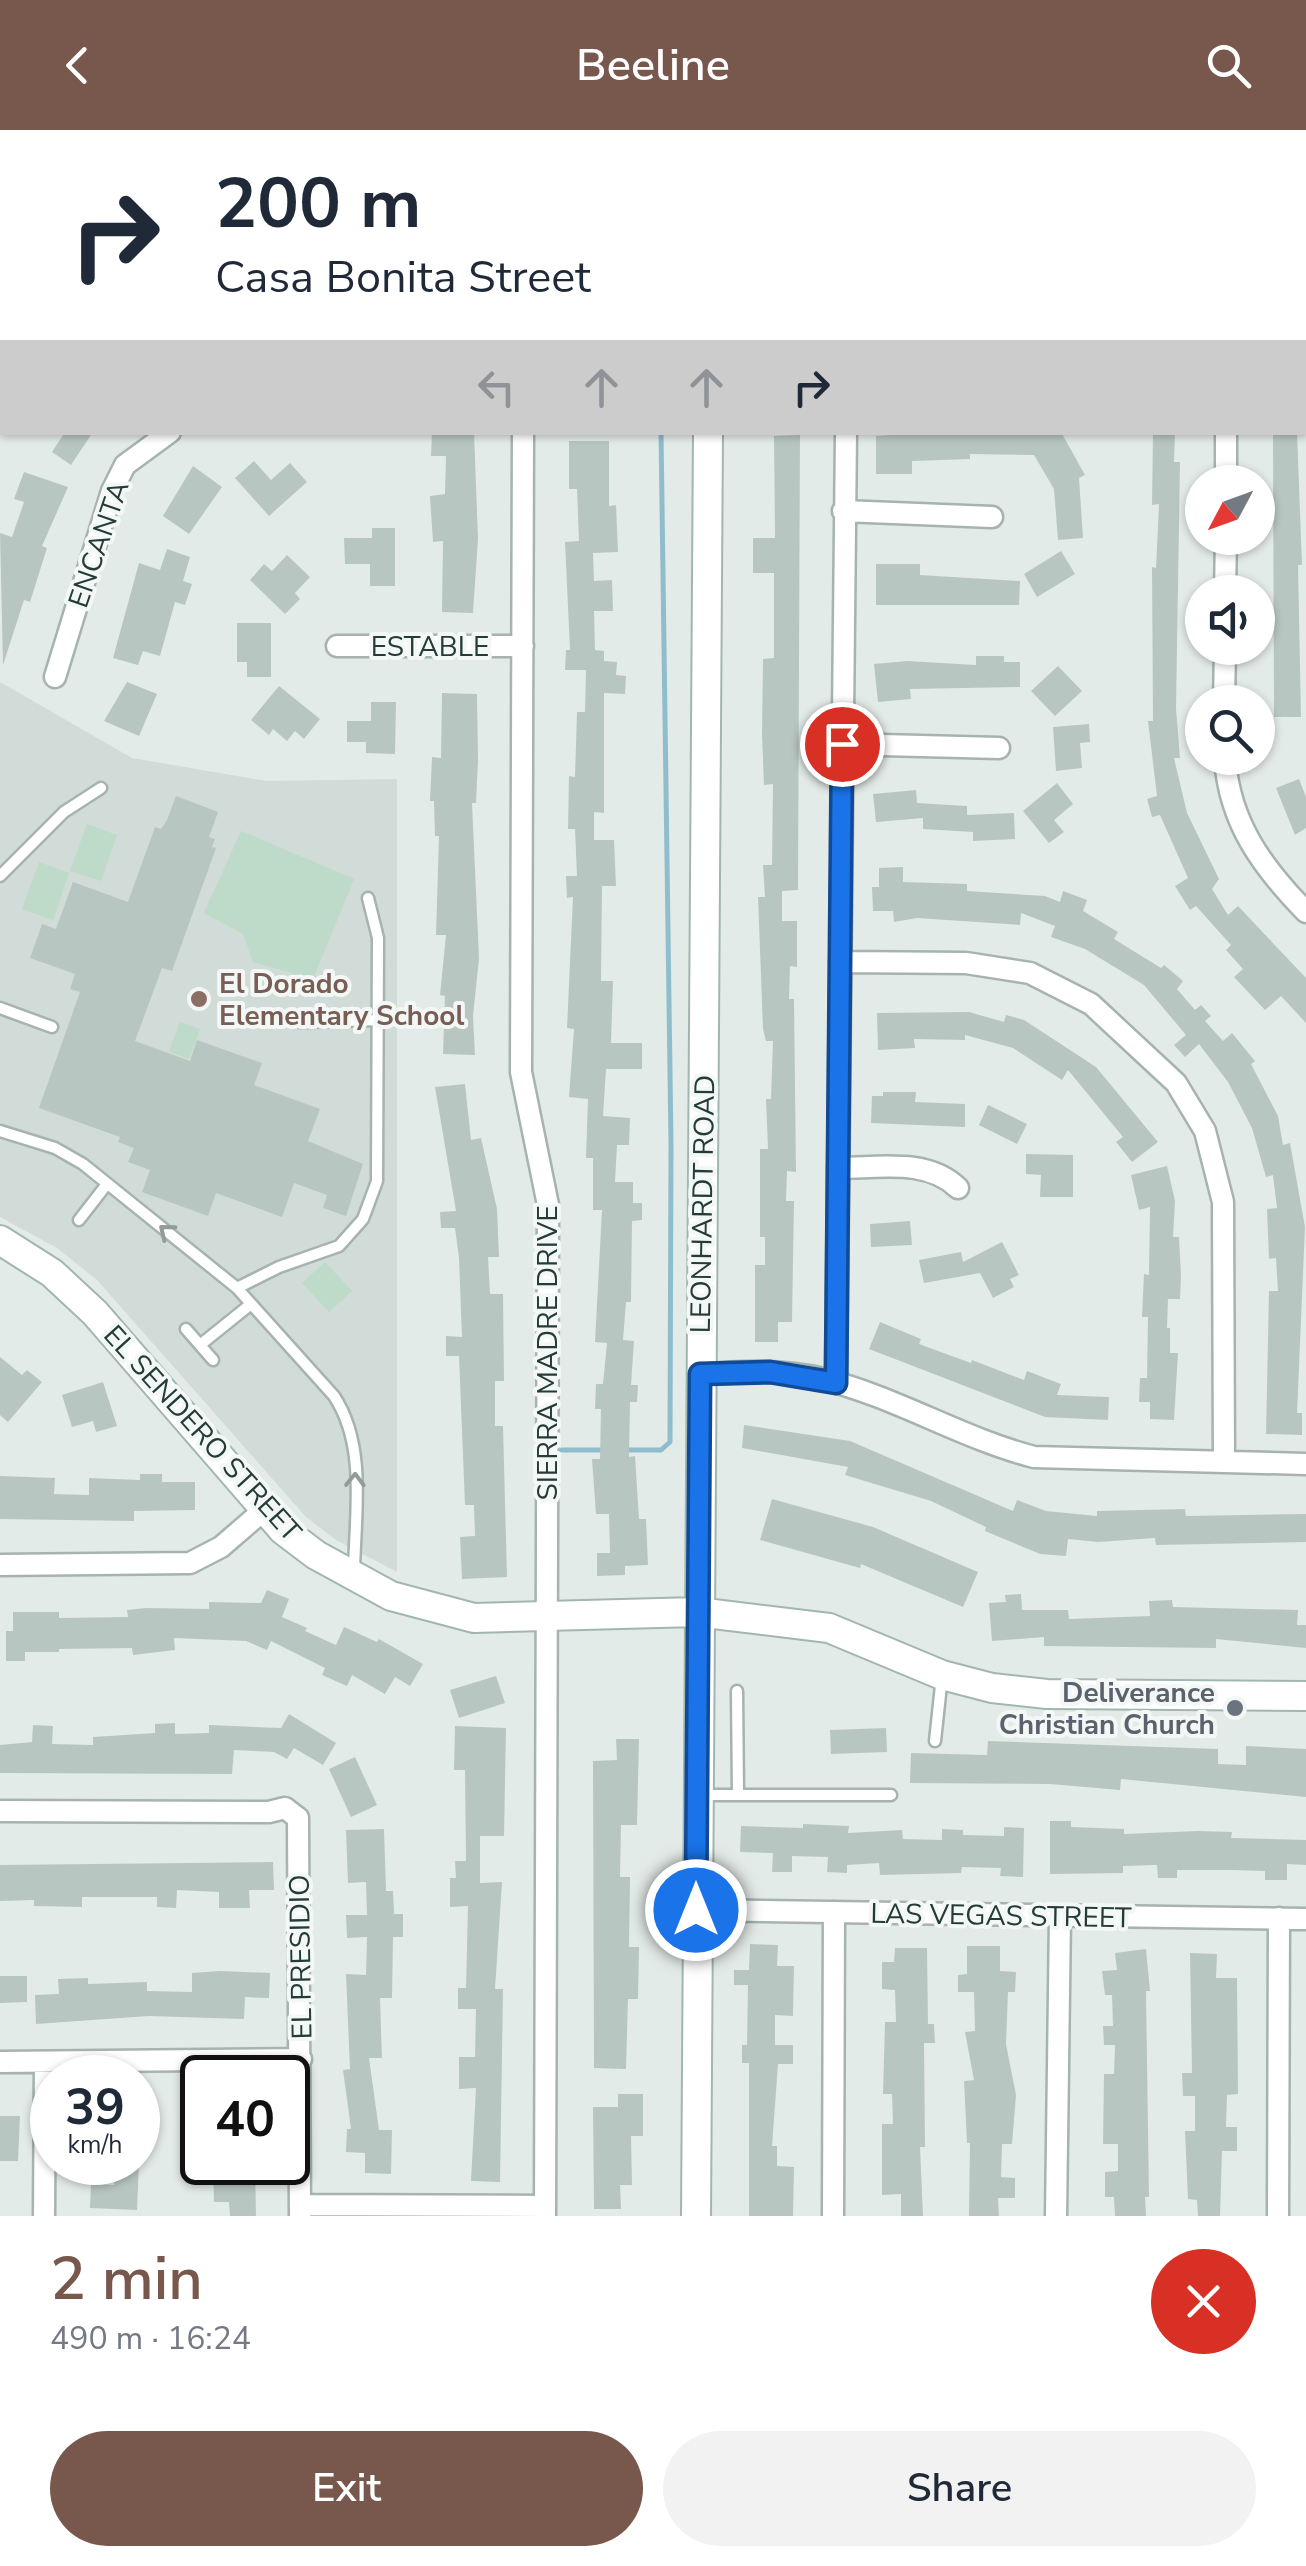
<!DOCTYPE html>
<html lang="en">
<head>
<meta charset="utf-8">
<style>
	:root { --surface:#fff; --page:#f2f2f3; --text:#1f2937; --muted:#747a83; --accent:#78574d }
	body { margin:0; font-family:"Nunito Sans",sans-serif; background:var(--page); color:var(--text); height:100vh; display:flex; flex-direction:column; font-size:38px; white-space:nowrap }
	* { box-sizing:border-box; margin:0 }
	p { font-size:32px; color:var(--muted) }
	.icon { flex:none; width:55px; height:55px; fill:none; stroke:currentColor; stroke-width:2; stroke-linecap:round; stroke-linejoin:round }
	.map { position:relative; height:2086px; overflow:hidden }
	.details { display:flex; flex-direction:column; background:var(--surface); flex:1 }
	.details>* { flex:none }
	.top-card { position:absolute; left:0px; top:0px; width:1308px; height:305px; box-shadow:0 2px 8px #0004; background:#fff; color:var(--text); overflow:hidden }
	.needle { width:65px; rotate:229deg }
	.tools { position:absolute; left:1185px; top:335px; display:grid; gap:20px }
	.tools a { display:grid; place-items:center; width:90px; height:90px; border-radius:50%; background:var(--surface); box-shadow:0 2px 8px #0004; font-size:50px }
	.speed { position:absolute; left:30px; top:1925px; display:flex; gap:20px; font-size:50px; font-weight:700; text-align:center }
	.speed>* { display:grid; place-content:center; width:130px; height:130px; border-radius:50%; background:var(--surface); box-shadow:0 2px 8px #0004; line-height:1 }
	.speed small { font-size:25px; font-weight:400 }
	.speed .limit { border:5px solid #111; border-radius:15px; background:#fff; color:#111 }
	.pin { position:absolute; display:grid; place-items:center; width:85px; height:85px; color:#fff; margin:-42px; border:5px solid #fff; border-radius:50%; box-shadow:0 2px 10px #0007 }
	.me { position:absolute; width:110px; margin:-55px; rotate:0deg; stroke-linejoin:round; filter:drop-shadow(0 0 8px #0008) }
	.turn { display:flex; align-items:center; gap:35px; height:210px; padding:0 50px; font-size:45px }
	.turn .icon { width:130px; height:130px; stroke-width:2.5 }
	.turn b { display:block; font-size:70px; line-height:85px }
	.lanes { display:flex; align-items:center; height:95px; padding:0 50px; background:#0003; justify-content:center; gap:50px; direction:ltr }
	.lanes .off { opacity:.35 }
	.round { display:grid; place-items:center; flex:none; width:105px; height:105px; border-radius:52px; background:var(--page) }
	.headline { display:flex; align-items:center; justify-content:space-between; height:170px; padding:0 50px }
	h1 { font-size:60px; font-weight:600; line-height:75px; color:var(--accent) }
	.cta { display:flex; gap:20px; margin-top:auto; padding:20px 50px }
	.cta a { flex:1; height:115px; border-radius:60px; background:var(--accent); color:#fff; font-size:40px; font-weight:600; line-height:115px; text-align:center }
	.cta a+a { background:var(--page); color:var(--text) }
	header { display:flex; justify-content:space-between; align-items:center; height:130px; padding:0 50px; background:var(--accent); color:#fff; font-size:45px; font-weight:600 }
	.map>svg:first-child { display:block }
	.built { fill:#d1dbd7 }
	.green { fill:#bedac8 }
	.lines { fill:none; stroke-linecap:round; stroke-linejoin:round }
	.stream { stroke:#90bdcb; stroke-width:5 }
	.building { fill:#b8c6c1 }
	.lane-casing { stroke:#a6b3af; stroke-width:15 }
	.street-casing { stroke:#a6b3af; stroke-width:25 }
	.secondary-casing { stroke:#a2b6b1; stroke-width:32 }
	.lane { stroke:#fff; stroke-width:10 }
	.street { stroke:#fff; stroke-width:20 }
	.secondary { stroke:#fff; stroke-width:28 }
	.oneway { stroke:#929d9b }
	.route-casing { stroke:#114b97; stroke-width:25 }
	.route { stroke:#1a73e8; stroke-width:18 }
	.education-dot { fill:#8d6e63; stroke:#f3f8f6; stroke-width:4 }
	.worship-dot { fill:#6b7280; stroke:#f3f8f6; stroke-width:4 }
	.labels { text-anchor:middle; stroke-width:8; stroke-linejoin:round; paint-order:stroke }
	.street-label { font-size:28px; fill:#243b37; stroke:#f3f8f6 }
	.education-label { font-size:28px; font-weight:bold; fill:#785e54; stroke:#f3f8f6; text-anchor:start }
	.worship-label { font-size:28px; font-weight:bold; fill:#5b616d; stroke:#f3f8f6; text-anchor:end }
</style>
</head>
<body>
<header><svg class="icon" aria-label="back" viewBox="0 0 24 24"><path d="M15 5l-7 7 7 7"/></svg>Beeline<svg class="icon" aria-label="search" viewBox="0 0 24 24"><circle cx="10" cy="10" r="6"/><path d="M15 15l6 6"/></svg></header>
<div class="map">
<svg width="1306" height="2086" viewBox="0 0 1306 2086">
	<rect width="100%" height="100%" fill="#e3ebe8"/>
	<path class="built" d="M0,552L132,628L267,651L397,649V1442L336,1410L306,1387L97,1150L57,1118L0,1087Z"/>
	<path class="green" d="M87,694L117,705L101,751L70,741Z
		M241,701L354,749L313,849L253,832L243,804L204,783Z
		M39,732L69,743L53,790L22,779Z
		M180,892L200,899L189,929L169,921Z
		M325,1132L352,1161L329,1182L302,1153Z"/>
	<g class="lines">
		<path class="stream" d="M539,0L541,2
			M509,2L511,0
			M562,1320H604
			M625,1320H661L670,1312L671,1014L661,302"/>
	</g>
	<path class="building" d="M65,302H93L71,335L52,322Z
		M432,302H474L478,409L473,483L442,482L443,411L433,412L430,366L445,364L446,326H431Z
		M937,302H1061L1085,345L1079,348L1083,408L1058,410L1054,359L1034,325L970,324V329L912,331V344H876V306Z
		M1153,302H1175L1174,332H1180L1176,578L1180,628H1174L1187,683L1219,749L1212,759L1228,785L1238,776L1306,848V893L1281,866L1265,880L1234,847L1243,839L1226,820L1231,815L1196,776L1190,780L1175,756L1188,748L1160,685L1152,687L1147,669L1157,666L1148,591H1153L1152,437L1156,438L1159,374L1152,375Z
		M1273,302H1297L1302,435H1298L1301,587H1274Z
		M800,305L798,760L782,761V791H797V837L790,836L789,869H794L796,1042L787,1041L786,1071H794L792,1192H778V1212H755V1135H765V1107H760V1019H768L766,969H771L773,911H766L763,899L758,767H765L763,735H772L773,654L764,655L762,604L763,529L774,528V443H753V408H775L774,306Z
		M569,311H609V376L616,375L618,422L593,423L594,451L612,450L613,481H594L595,520L604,521V531L617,532L616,545L626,546L625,564L604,563V683L594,682V710H614L616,756H602L601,851H613L611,913H642V939H606L603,986L630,988L629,1015H617L615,1052H633V1073H642V1090L632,1091L631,1172H626L623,1210L634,1211L631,1255H638L637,1272H630L629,1327L635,1326L639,1389H646L648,1435L625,1436V1445L597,1446V1423H610L609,1384H596L592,1329H600L601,1279H595L596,1254H603L607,1213L595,1212L602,1080H593V1028H586L588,969L569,967L574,899L567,898L573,767L567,768L566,746H577L575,699H568L569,646L575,647L577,582H585L586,540H565L566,520H570L565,412L579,411L577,359H569Z
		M254,331L271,350L290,333L307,352L269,386L235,348Z
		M193,336L222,357L189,404L163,386Z
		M24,342L68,357L42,416L47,418L30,472L24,470L3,535L0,403L12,407L24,372L14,369Z
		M372,398H395V456H370V434H345L344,408H372Z
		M167,419L190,427L183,451L192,454L185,475L175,472L160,526L143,521L138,535L113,528L139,433L160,440Z
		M1061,421L1075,444L1037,467L1024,444Z
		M287,425L310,447L295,463L300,469L285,484L250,450L264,434L272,441Z
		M876,434H920V445L1020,451L1019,475H876Z
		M237,493H271V547H247V532H237Z
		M976,526H1004V532H1020V557L910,559L911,569L878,572L874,534L907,531L976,535Z
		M1058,536L1082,561L1055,586L1031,561Z
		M127,552L157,564L139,606L104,591Z
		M279,556L320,589L304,609L295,601L287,611L273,599L269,605L251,590Z
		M442,563L477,564L478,630L476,673H472L479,828L473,886L475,925L443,924L445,866L440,865L446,805H436L439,706H435L434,671H430L432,627L441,628Z
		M371,572H396L395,624L366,623V612H347V591H371Z
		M1089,594L1090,612L1080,613L1082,638L1056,641L1053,597Z
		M1299,649L1306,667V698L1295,705L1276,658Z
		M1057,653L1073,674L1054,690L1064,702L1049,713L1023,681Z
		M916,660L917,673L967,676V685L1014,683L1015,709L973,711V702L923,699V688L876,692L873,664Z
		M176,666L218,682L209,707L215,709L212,717L216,718L172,841L162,838L135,911L190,931L197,910L262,933L254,955L320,979L308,1011L363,1034L346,1086L323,1078L327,1065L294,1053L282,1087L216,1063L208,1086L142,1062L150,1040L128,1032L134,1018L118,1012L120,1007L39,978L80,862L70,859L75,844L30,828L42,794L56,799L73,752L128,772L155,697L161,699L167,690Z
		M903,737V752L967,754V761L1045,766L1060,772L1063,761L1087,770L1083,781L1118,802L1114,809L1161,838L1164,835L1183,851L1177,859L1195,880L1201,875L1211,886L1205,891L1223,911L1232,903L1255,931L1251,934L1278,986L1283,1015L1290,1013L1305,1097L1297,1283H1302V1305L1266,1304L1269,1161H1278L1276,1128L1269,1129L1267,1079L1277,1078L1273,1045L1266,1047L1252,998L1228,952L1199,914L1185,927L1174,915L1186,905L1144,855L1085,819L1051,807L1055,796L1021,783L1020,795L917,788L894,792L893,781H873L872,757H879V738Z
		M969,882L1004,892L1006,885L1024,890L1096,937L1158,1012L1132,1032L1116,1012L1123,1007L1068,940L1062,950L1013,918L965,905V910L914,909L915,918L878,920L877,883Z
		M465,954L471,1010L481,1008L497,1079L499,1127H488L490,1164H503L504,1251H495V1296H503L507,1447L462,1449L460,1407L475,1406L474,1375H465L459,1226H446V1206L462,1207L459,1128L455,1098H441L440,1082L456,1081L435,957Z
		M883,962H916L915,972L965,974V997L871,993L872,966H883Z
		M988,975L1027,994L1017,1014L979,995Z
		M1026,1024L1073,1025V1067H1040L1041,1045L1026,1044Z
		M1167,1036L1175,1071L1173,1107H1179L1181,1146L1180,1169H1168L1167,1198H1170V1223H1178L1174,1290L1150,1289V1272H1139L1140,1248H1147L1148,1187H1142L1144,1144L1149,1145L1150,1077L1139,1080L1131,1045Z
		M910,1091L912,1115L871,1117L870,1094Z
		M1002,1112L1019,1145L1010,1149L1014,1157L993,1168L980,1143L924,1153L919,1130L961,1122L963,1132Z
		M880,1192L921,1209L919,1214L971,1233L972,1230L1024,1250L1027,1241L1061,1254L1057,1265L1109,1267L1108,1290L1045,1287L869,1219Z
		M0,1227L22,1245L27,1240L42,1252L8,1292L0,1285Z
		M103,1252L117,1296L96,1302L93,1291L72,1297L62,1265Z
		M744,1295L850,1311L1013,1381L1017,1370L1046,1381L1097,1386V1381L1185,1379L1186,1386L1306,1384V1412L1156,1415L1155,1408L1098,1412L1068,1409L1066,1426L1040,1424L985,1401L986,1397L931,1371L845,1345L848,1337L742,1318Z
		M140,1344H162V1352H195V1380L134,1381V1391L0,1389V1346L55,1348L54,1364L89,1365V1348L140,1350Z
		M772,1369L873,1397L978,1442L963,1477L861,1434L860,1438L760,1410Z
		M267,1460L289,1469L282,1487L307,1498L305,1501L336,1515L344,1497L377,1512L379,1509L423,1534L410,1556L395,1547L385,1564L352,1545L347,1556L322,1545L325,1538L271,1511L267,1520L246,1511L174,1508L175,1520L133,1525L132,1518L59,1519V1522H25V1531H6V1501H13V1482H59V1488L128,1487L127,1480L146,1478L209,1479V1472L261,1473Z
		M1021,1464L1022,1480H1068L1069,1489L1150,1486L1149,1471L1172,1470L1173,1477L1298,1480L1297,1495H1306V1518L1216,1509V1518L1044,1516V1507L992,1511L989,1473L1006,1472L1005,1465Z
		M496,1546L505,1573L459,1588L450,1560Z
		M289,1584L336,1613L323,1635L294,1618L287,1629L274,1622L234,1620L232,1644L0,1643V1615L32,1612L33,1595L53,1596L52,1614L93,1615V1607L155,1603V1594L175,1593V1604L209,1603V1595L281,1598Z
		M455,1596L506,1598L504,1706H480V1753L502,1752L495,1859H503L500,2052L471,2051L476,1958L459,1959V1927H475L476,1879H458V1858H466L468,1776L450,1777V1748H456L455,1731H466L465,1640H454Z
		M886,1598L887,1622L831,1624L830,1600Z
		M616,1609H639L637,1695H621L620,1747H630L629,1817H639L638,1869H628L626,1939L594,1938L593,1631L617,1630Z
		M988,1611L1218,1619V1634L1246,1635V1616L1306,1619V1667L1121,1649L1120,1660L1050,1654L910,1653L911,1623L987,1625Z
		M355,1627L377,1675L351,1687L329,1639Z
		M1050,1691H1071V1697L1124,1699V1704L1198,1701L1232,1702L1231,1708L1306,1710V1735L1287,1734V1750H1265V1741L1231,1740H1177V1748H1158L1157,1735L1123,1736V1743L1050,1744Z
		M803,1694L849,1696L848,1703L902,1700L903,1709L942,1710V1699L963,1700V1705L1004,1706V1697L1024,1698L1023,1747L1000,1746L1001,1738L962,1737L961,1743L880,1745L879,1733L847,1735V1743L827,1742L828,1727L792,1726V1742H772L773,1723L740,1722L741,1696L803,1698Z
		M384,1699L386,1761H393L394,1784H403V1807H393L392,1868H380L382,1928H369L379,2000H392L391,2044L365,2043V2023L346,2022L347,1999H351L343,1940L350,1939L346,1844L366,1845L367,1807L347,1808L346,1785H367L366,1752L348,1753L346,1700Z
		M273,1732L274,1760H249L250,1778H219V1762L177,1760L176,1778L157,1777V1767H82V1777L34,1776V1770L0,1771V1735Z
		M750,1814L778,1815L777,1836H794L793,1886L775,1885V1915H793V1934H778L772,2016H777V2036L794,2037L793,2086H749V1933H742V1915H747L748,1855H734V1840H749Z
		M967,1816H1000V1841L1016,1842L1015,1862H1008L1006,1914L1016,1965L1012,2014H1002L1001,2047L1015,2048V2068H998L999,2086H969L970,2013H967L964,1951L974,1950L965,1902L975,1901L974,1862H958V1845L967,1844Z
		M895,1818H927L928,1894H934L935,1913H924L925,2017H920L923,2086H901V2064L882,2065V1994H893L892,1964H883L885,1892H896L895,1860L882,1859V1832H894Z
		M1146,1819L1150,1861H1146L1149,2067H1145L1146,2086H1115L1114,2067H1105V2042L1118,2041V2014H1103L1104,1944H1114L1115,1915H1104L1103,1896H1113L1112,1865H1105L1102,1841L1117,1840L1115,1823Z
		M1190,1823L1217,1824L1216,1848H1237L1238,1964L1227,1965L1226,1997H1237V2021H1222L1220,2086H1198L1197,2070L1188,2069L1185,2001H1195V1966H1183L1182,1943H1192Z
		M220,1841L270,1843L269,1868L245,1867L244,1889L149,1886L36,1894L35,1865L59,1864L58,1849L88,1848V1854L147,1852V1861L192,1862V1843Z
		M0,1846H27V1872L0,1873Z
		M618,1964H643V2006H631L632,2055H620L621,2079H594L593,1977H618Z
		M0,1986H20L18,2031H0Z
		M114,2033L139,2034L137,2080L90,2078L91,2054L114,2055Z
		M255,2034L256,2086H230L229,2072H214L213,2035Z"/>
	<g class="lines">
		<defs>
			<path id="lane" d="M0,746L64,682L101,658
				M0,878L52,897
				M301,892L378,890
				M0,1001L55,1018L83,1034L237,1158L334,1266C367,1316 355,1383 354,1442
				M79,1090L107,1054
				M237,1158L279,1137L339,1116L363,1089L377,1051L378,808L368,768
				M186,1199L213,1230
				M200,1215L251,1174
				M737,1561L738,1664
				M935,1611L942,1546
				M702,1665H891"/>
			<path id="street" d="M238,0V2
				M763,0L765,2
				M1103,0L1105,2
				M0,116L2,114
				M523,302L521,942L548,1075L545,2086
				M1226,352V302
				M843,381L992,387
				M1225,462L1226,408
				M337,516H523
				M55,547L112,361L125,335L170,302
				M1224,572L1225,518
				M843,614L999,618
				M1225,628C1229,692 1262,737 1306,782
				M840,832L966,833L1030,843L1091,874L1176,953L1205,1001L1223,1072L1224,1332
				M838,1038C879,1038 927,1028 958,1058
				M699,1245C740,1241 783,1239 823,1249C896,1267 961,1308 1034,1327L1306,1334
				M836,1253L846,302
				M0,1435L190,1433L221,1417L265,1379
				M0,1681L269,1682L285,1678L298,1688L300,2086
				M696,1780L1306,1789
				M0,1932L301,1929
				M300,2075L545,2076
				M44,2086L45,1932
				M833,2086L834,1782
				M1056,2086L1060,1786
				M1278,2086L1279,1788"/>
			<path id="secondary" d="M598,0L600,2
				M1305,82L1306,81
				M0,1110L52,1143L95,1183L283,1400L316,1425L391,1466L474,1488L697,1482L829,1498L942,1545L992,1558L1047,1564L1306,1566
				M696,2086L708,302"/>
		</defs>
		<use href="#lane" class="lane-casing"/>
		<use href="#street" class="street-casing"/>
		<use href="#secondary" class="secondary-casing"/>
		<use href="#lane" class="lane"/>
		<use href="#street" class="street"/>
		<use href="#secondary" class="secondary"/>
	</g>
	<defs><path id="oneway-chevron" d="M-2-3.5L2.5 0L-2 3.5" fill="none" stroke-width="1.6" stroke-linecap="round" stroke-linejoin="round" transform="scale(2.5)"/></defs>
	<g class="oneway">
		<use href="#oneway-chevron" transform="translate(166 1101) rotate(-141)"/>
		<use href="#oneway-chevron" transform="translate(355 1350) rotate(-89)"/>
	</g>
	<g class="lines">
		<defs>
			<path id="route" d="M696,1780L700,1244L770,1242L836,1253L842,614"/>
		</defs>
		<use href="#route" class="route-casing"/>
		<use href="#route" class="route"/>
	</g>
	<circle class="education-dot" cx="199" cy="869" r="10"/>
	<circle class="worship-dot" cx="1235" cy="1578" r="10"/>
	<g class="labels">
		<g class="street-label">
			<text transform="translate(98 414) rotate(-71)" y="10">ENCANTA</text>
			<text x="430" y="526">ESTABLE</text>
			<text transform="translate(702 1074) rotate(-89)" y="10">LEONHARDT ROAD</text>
			<text transform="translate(547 1223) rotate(-90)" y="10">SIERRA MADRE DRIVE</text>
			<text transform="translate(203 1303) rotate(48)" y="10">EL SENDERO STREET</text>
			<text transform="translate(1001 1785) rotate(1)" y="10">LAS VEGAS STREET</text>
			<text transform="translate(300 1827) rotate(-91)" y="10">EL PRESIDIO</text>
		</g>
		<g class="education-label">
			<text x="219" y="863">El Dorado<tspan x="219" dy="32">Elementary School</tspan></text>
		</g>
		<g class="worship-label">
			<text x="1215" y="1572">Deliverance<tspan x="1215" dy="32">Christian Church</tspan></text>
		</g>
	</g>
</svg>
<div class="tools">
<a><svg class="needle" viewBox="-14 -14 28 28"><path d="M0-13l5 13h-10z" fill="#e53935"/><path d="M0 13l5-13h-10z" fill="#747a83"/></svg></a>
<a><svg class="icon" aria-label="sound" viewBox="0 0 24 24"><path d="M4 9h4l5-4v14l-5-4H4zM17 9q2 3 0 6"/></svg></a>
<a><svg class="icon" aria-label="search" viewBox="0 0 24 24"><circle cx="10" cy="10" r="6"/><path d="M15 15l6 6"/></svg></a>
</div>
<div class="speed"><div>39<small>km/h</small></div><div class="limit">40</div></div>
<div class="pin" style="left:842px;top:614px;background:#d93025"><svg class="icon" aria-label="arrive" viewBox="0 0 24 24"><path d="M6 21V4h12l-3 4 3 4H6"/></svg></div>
<svg class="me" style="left:696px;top:1780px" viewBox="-20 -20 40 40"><circle r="17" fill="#1a73e8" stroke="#fff" stroke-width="3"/><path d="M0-11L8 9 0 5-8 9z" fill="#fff"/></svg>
<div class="top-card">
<div class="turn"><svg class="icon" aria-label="right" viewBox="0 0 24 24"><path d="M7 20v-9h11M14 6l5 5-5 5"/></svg><div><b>200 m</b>Casa Bonita Street</div></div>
<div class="lanes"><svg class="icon off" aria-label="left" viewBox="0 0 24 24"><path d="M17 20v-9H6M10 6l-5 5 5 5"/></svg><svg class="icon off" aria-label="ahead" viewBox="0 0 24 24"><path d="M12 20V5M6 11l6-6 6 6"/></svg><svg class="icon off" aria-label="ahead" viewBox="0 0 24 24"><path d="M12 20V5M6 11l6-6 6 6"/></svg><svg class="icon" aria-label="right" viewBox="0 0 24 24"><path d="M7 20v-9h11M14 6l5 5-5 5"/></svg></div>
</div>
</div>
<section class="details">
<div class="headline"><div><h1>2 min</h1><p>490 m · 16:24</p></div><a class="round" style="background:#d93025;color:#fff"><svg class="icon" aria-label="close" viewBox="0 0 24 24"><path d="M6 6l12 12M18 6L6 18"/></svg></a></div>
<div class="cta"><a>Exit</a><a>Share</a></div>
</section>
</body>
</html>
